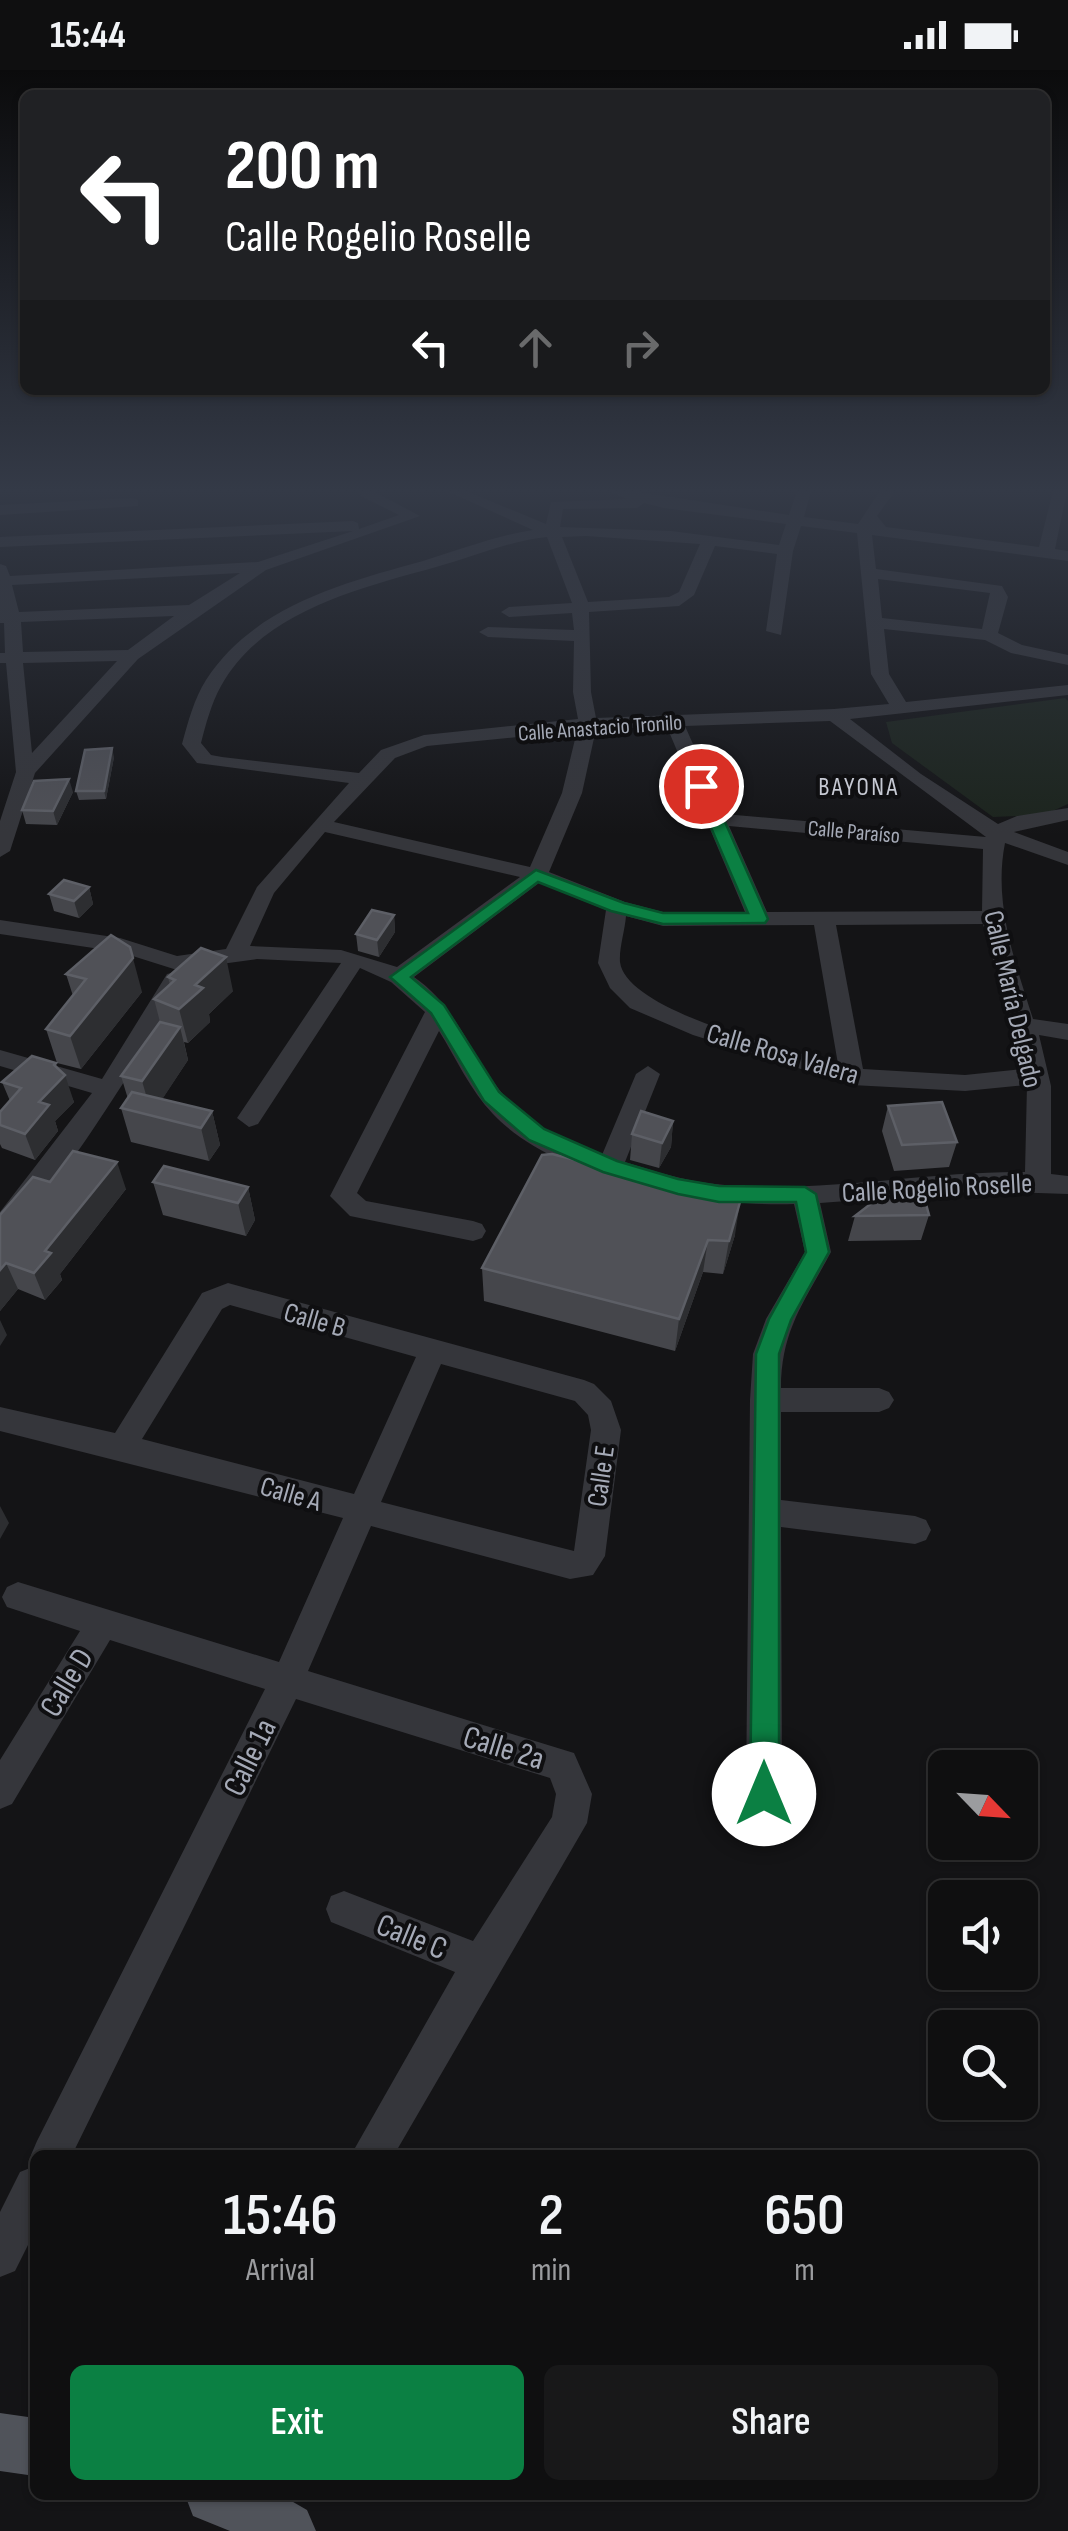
<!DOCTYPE html>
<html lang="en">
<head>
<meta charset="utf-8">
<style>
	:root { --surface:#0f0f10; --page:#181819; --text:#f1f3f6; --muted:#9b9c9f; --line:#2f2f30; --accent:#0b8043 }
	body { margin:0; font-family:"Sofia Sans Condensed",sans-serif; background:var(--page); color:var(--text); height:100vh; display:flex; flex-direction:column; font-size:38px; white-space:nowrap }
	* { box-sizing:border-box; margin:0 }
	p { font-size:32px; color:var(--muted) }
	.icon { flex:none; width:55px; height:55px; fill:none; stroke:currentColor; stroke-width:2; stroke-linecap:round; stroke-linejoin:round }
	.map { position:relative; flex:1; overflow:hidden }
	.panel { position:absolute; left:30px; top:2080px; width:1008px; height:350px; display:flex; flex-direction:column; background:var(--surface); border-radius:15px; box-shadow:0 2px 8px #0004,0 0 0 2px var(--line) }
	.panel>* { flex:none }
	.hud { position:absolute; left:20px; top:20px; width:1030px; height:305px; border-radius:15px; box-shadow:0 2px 8px #0004,0 0 0 2px var(--line); background:#202124; color:#fff; overflow:hidden }
	.needle { width:65px; rotate:115deg }
	.controls { position:absolute; left:928px; top:1680px; display:grid; gap:20px }
	.controls a { display:grid; place-items:center; width:110px; height:110px; border-radius:15px; background:var(--surface); box-shadow:0 2px 8px #0004,0 0 0 2px var(--line); font-size:50px }
	.pin { position:absolute; display:grid; place-items:center; width:85px; height:85px; color:#fff; margin:-42px; border:5px solid #fff; border-radius:50%; box-shadow:0 2px 10px #0007 }
	.me { position:absolute; width:110px; margin:-55px; rotate:0deg; stroke-linejoin:round; filter:drop-shadow(0 0 8px #0008) }
	.turn { display:flex; align-items:center; gap:35px; height:210px; padding:0 40px; font-size:45px }
	.turn .icon { width:130px; height:130px; stroke-width:2.5 }
	.turn b { display:block; font-size:70px; line-height:85px }
	.lanes { display:flex; align-items:center; height:95px; padding:0 40px; background:#0003; justify-content:center; gap:50px; direction:ltr }
	.lanes .off { opacity:.35 }
	.eta { display:flex; justify-content:space-evenly; align-items:center; height:170px; text-align:center }
	.eta b { font-size:60px; font-weight:600; line-height:70px }
	.button { display:flex; gap:20px; margin-top:auto; padding:20px 40px }
	.button a { flex:1; height:115px; border-radius:15px; background:var(--accent); color:#fff; font-size:40px; font-weight:600; line-height:115px; text-align:center }
	.button a+a { background:var(--page); color:var(--text) }
	.status { display:flex; justify-content:space-between; align-items:center; height:70px; padding:0 50px; background:var(--surface); direction:ltr }
	.status svg { height:28px; fill:currentColor }
	.map>svg:first-child { display:block }
	.green { fill:#1c241d }
	.lines { fill:none; stroke-linecap:round; stroke-linejoin:round }
	.minor { fill:#35363b; fill-rule:evenodd }
	.major { fill:#50535a; fill-rule:evenodd }
	.wall { fill:#45464b }
	.shaded-wall { fill:#2d2e31 }
	.building { fill:#505157; stroke:#5d5f66; stroke-width:2.5 }
	.route { fill:#0b8043; stroke:#07532c; stroke-width:2.5 }
	.labels { text-anchor:middle; stroke-width:8; stroke-linejoin:round; paint-order:stroke }
	.far-street-label { font-size:22px; fill:#a5aab7; stroke:#0f0f11 }
	.far-neighbourhood-label { font-size:25px; letter-spacing:2.5px; fill:#c6c9d3; stroke:#0f0f11 }
	.street-label { font-size:28px; fill:#a5aab7; stroke:#0f0f11 }
	.near-street-label { font-size:32px; fill:#a5aab7; stroke:#0f0f11 }
</style>
</head>
<body>
<div class="status"><b>15:44</b><svg viewBox="0 0 49 12"><path d="M0 12V9h3v3zM5 12V6h3v6zM10 12V3h3v9zM15 12V0h3v12zM26 1h20v11H26zM47 4h2v5h-2z"/></svg></div>
<div class="map">
<svg width="1068" height="2461" viewBox="0 0 1068 2461">
	<rect width="100%" height="100%" fill="#141416"/>
	<path class="green" d="M1065,628L1068,631V734L1044,745L993,747L892,673L886,652Z"/>
	<g class="lines">
		<path class="minor" d="M360,421H373L420,446L266,500L138,589L35,703L10,781L0,787V751L16,702L6,593H0V583H5L4,553H0V494L6,496L10,506L258,492L353,461L0,477V467L353,451L358,453L359,459L399,445L361,426ZM240,503L189,535L19,542L12,515ZM174,546L128,580L23,582L21,552ZM117,591L32,683L23,593Z
			M447,421H466L546,454L551,432L627,429L607,421H632L789,445L797,421H811L804,447L858,454L880,421H895L877,446L886,457L1039,477L1053,421H1067L1055,479L1068,481V491L872,465L876,499L1002,516L1008,527L998,563L1022,575L1068,585V595L1011,583L985,570L884,559L889,604L906,632L1068,615V625L850,649L921,704L998,754L1017,746L1068,738V750L1014,762L1068,782V795L1005,773C993,834 1015,891 1033,949L1068,954V970L1039,965L1051,1016V1104L1068,1106V1124L981,1121L820,1133L831,1182C805,1231 781,1260 781,1318H879L889,1322L894,1330L889,1338L879,1342H781V1430L915,1446L926,1450L931,1460L926,1470L915,1474L781,1457L782,1723L776,1735L764,1740L752,1735L746,1723L750,1330L753,1284L766,1249L805,1182L794,1134C705,1137 557,1112 493,1044C470,1020 456,988 439,961L357,1123L366,1131L473,1151L482,1154L486,1161L482,1168L473,1171L350,1146L330,1126L425,942L391,912L360,898L258,1054L249,1057L237,1048L341,893L257,889L177,900L120,882L0,864V850L120,868L177,886L226,879L257,817L349,713L197,693L182,674C188,652 194,629 206,610C254,536 343,513 423,491C459,480 495,466 533,460ZM644,433L664,438L786,454L779,475L671,461L560,457L563,439L637,438ZM801,456L857,463L871,604L889,634L834,639L596,648L591,622L589,542L679,536L694,525L715,476L777,484L766,561L781,565L793,481ZM586,466L700,474L679,522L669,527L588,532L562,467ZM547,467L572,533L509,537L501,542L509,547L572,543L574,560L488,557L479,562L488,567L574,571L573,622L578,649L424,665L381,680L359,703L222,687L211,685L201,673C206,654 211,634 221,616C262,541 361,518 436,497C473,487 508,471 547,467ZM878,509L990,523L982,559L882,548ZM830,651L986,767L724,744L685,656ZM667,657L745,842H663L625,832L549,802L582,723L596,659ZM577,661L562,723L530,797L334,752L395,688L427,676ZM729,756L983,779L982,841L767,842ZM325,762L520,807L397,897L341,880L250,876L274,823ZM539,813L606,840L598,893L610,918L630,938L693,965L852,1015L965,1021L1027,1015L1025,1102C922,1101 818,1125 715,1114C684,1111 654,1101 625,1092L660,1004L648,996L636,1004L602,1085C563,1071 523,1052 498,1018C468,979 455,935 414,907ZM626,846L663,856L814,855L838,994C794,981 626,942 620,892C619,878 625,860 626,846ZM983,854L1024,999L965,1005L863,999L836,855Z
			M133,428L138,430V436L0,445V435Z
			M175,902L186,909C162,953 38,1158 0,1170V1142L92,1023L0,996V980L102,1009L167,904Z
			M228,1213L584,1310L594,1314L611,1331L621,1360L605,1486L593,1505L570,1509L371,1456L308,1601L574,1683L592,1724L587,1753L394,2085H351L455,1902L331,1852L326,1839L331,1826L344,1821L473,1871L552,1747L556,1724L550,1708L296,1629L72,2085H35V2096L31,2085L37,2071L265,1619L110,1570L12,1734L0,1739V1690L80,1561L7,1537L2,1527L7,1517L18,1512L279,1592L343,1448L0,1361V1337L115,1363L202,1223ZM230,1235L416,1287L354,1424L142,1369L222,1239ZM441,1294L575,1331L588,1345L591,1360L574,1481L381,1432Z
			M35,2096V2161L15,2201L0,2207V2142L20,2102Z"/>
		<path class="major" d="M0,2343L35,2348V2406L0,2401Z
			M185,2425H281L307,2440L316,2461H230L193,2446Z"/>
	</g>
	<path class="wall" d="M114,687L106,729L79,730L76,721Z
		M73,722L57,755L26,754L22,740Z
		M89,817L93,834L79,848L54,841L49,824Z
		M394,845L395,862L379,887L358,881L356,864Z
		M66,904L142,922L81,999L57,993L46,959L73,926Z
		M168,907L233,921L209,944L210,952L188,973L184,972L188,990L162,1029L212,1041L220,1075L209,1091L131,1072L121,1038L128,1029L121,1006L160,952L154,929L170,915Z
		M59,1000L74,1032L55,1051L58,1061L35,1090L2,1078L0,1074V1042L10,1031L2,1012Z
		M888,1036L957,1072L949,1097L894,1101L882,1061Z
		M641,1041L673,1051L671,1077L659,1098L630,1090L632,1064Z
		M50,1112L126,1119L60,1204L62,1210L45,1230L18,1219L0,1241V1145Z
		M153,1112L248,1117L255,1150L246,1166L163,1145Z
		M929,1145L921,1170L848,1171L855,1146Z
		M735,1165L723,1204L703,1202L675,1281L484,1231L482,1198Z"/>
	<path class="shaded-wall" d="M112,678L114,687L106,729L104,721Z
		M69,709L73,722L57,755L53,741Z
		M89,817L93,834L79,848L74,831Z
		M394,845L395,862L379,887L377,870Z
		M130,877L142,922L81,999L70,966Z
		M226,887L233,921L209,944L210,952L188,973L179,939L195,915Z
		M180,957L188,990L152,1045L142,1011Z
		M56,993L62,1009L65,1005L74,1032L55,1051L58,1061L35,1090L25,1064Z
		M212,1041L220,1075L209,1091L201,1058Z
		M673,1051L671,1077L659,1098L662,1073Z
		M117,1092L126,1119L60,1204L62,1210L45,1230L34,1203L45,1181Z
		M248,1117L255,1150L246,1166L238,1133Z
		M740,1132L735,1165L723,1204L729,1171Z
		M708,1170L703,1202L675,1281L679,1249Z
		M6,1193L18,1219L0,1241V1200Z
		M0,1250L7,1265L0,1276Z
		M0,1436L9,1453L0,1469Z"/>
	<path class="building" d="M112,678L104,721H76L85,680Z
		M69,709L53,741L22,740L34,711Z
		M64,810L89,817L74,831L49,824Z
		M372,840L394,845L377,870L356,864Z
		M111,865L130,877L133,888L70,966L46,959L86,909L66,904Z
		M201,878L226,887L195,915L203,918L179,939L154,929L175,910L168,907Z
		M160,952L180,957L142,1011L121,1006Z
		M32,986L56,993L54,995L65,1005L39,1032L49,1035L25,1064L0,1055V1042L21,1018L2,1012Z
		M132,1022L212,1041L201,1058L121,1038Z
		M942,1032L957,1072L902,1075L888,1036Z
		M641,1041L673,1051L662,1073L632,1064Z
		M73,1081L117,1092L45,1181L51,1183L34,1203L6,1193L0,1200V1145L33,1107L50,1112Z
		M552,1084L740,1132L729,1171L708,1170L679,1249L482,1198L542,1085Z
		M164,1096L248,1117L238,1133L153,1112Z
		M894,1116H921L929,1145L855,1146Z"/>
	<linearGradient id="sky" x2="0" y2="1"><stop stop-color="#0b0b0c"/><stop offset="0.55" stop-color="#343a47"/><stop offset="1" stop-color="#343a47" stop-opacity="0"/></linearGradient>
	<rect width="1068" height="765" fill="url(#sky)"/>
	<path class="route" d="M695,713L709,716L768,849L765,853L663,854L611,841L538,812L411,907L444,935L499,1022L544,1059L617,1091L678,1109L719,1116L805,1117L816,1124L829,1182L791,1250L779,1284V1724L775,1734L764,1738L754,1734L750,1724L756,1284L769,1249L806,1182L796,1132H719L678,1124L603,1102L529,1070L484,1031L431,943L390,907L536,800L624,833L663,843H748L693,716Z"/>
	<g class="labels">
		<g class="far-street-label">
			<text transform="translate(600 657) rotate(-4)" y="8">Calle Anastacio Tronilo</text>
			<text transform="translate(854 761) rotate(5)" y="8">Calle Paraíso</text>
		</g>
		<g class="far-neighbourhood-label">
			<text x="859" y="725">BAYONA</text>
		</g>
		<g class="street-label">
			<text transform="translate(1014 929) rotate(77)" y="10">Calle María Delgado</text>
			<text transform="translate(783 983) rotate(16)" y="10">Calle Rosa Valera</text>
			<text transform="translate(937 1117) rotate(-3)" y="10">Calle Rogelio Roselle</text>
			<text transform="translate(315 1249) rotate(16)" y="10">Calle B</text>
			<text transform="translate(600 1406) rotate(-82)" y="10">Calle E</text>
			<text transform="translate(291 1423) rotate(16)" y="10">Calle A</text>
		</g>
		<g class="near-street-label">
			<text transform="translate(66 1612) rotate(-59)" y="11">Calle D</text>
			<text transform="translate(504 1677) rotate(17)" y="11">Calle 2a</text>
			<text transform="translate(249 1687) rotate(-64)" y="11">Calle 1a</text>
			<text transform="translate(412 1866) rotate(22)" y="11">Calle C</text>
		</g>
	</g>
</svg>
<div class="controls">
<a><svg class="needle" viewBox="-14 -14 28 28"><path d="M0-13l5 13h-10z" fill="#e53935"/><path d="M0 13l5-13h-10z" fill="#9b9c9f"/></svg></a>
<a><svg class="icon" aria-label="sound" viewBox="0 0 24 24"><path d="M4 9h4l5-4v14l-5-4H4zM17 9q2 3 0 6"/></svg></a>
<a><svg class="icon" aria-label="search" viewBox="0 0 24 24"><circle cx="10" cy="10" r="6"/><path d="M15 15l6 6"/></svg></a>
</div>
<div class="pin" style="left:701px;top:716px;background:#d93025"><svg class="icon" aria-label="arrive" viewBox="0 0 24 24"><path d="M6 21V4h12l-3 4 3 4H6"/></svg></div>
<svg class="me" style="left:764px;top:1724px" viewBox="-20 -20 40 40"><circle r="19" fill="#fff"/><path d="M0-13L10 11 0 6-10 11z" fill="#0b8043"/></svg>
<div class="hud">
<div class="turn"><svg class="icon" aria-label="left" viewBox="0 0 24 24"><path d="M17 20v-9H6M10 6l-5 5 5 5"/></svg><div><b>200 m</b>Calle Rogelio Roselle</div></div>
<div class="lanes"><svg class="icon" aria-label="left" viewBox="0 0 24 24"><path d="M17 20v-9H6M10 6l-5 5 5 5"/></svg><svg class="icon off" aria-label="ahead" viewBox="0 0 24 24"><path d="M12 20V5M6 11l6-6 6 6"/></svg><svg class="icon off" aria-label="right" viewBox="0 0 24 24"><path d="M7 20v-9h11M14 6l5 5-5 5"/></svg></div>
</div>
<section class="panel">
<div class="eta">
<div><b>15:46</b><p>Arrival</p></div>
<div><b>2</b><p>min</p></div>
<div><b>650</b><p>m</p></div>
</div>
<div class="button"><a>Exit</a><a>Share</a></div>
</section>
</div>
</body>
</html>
